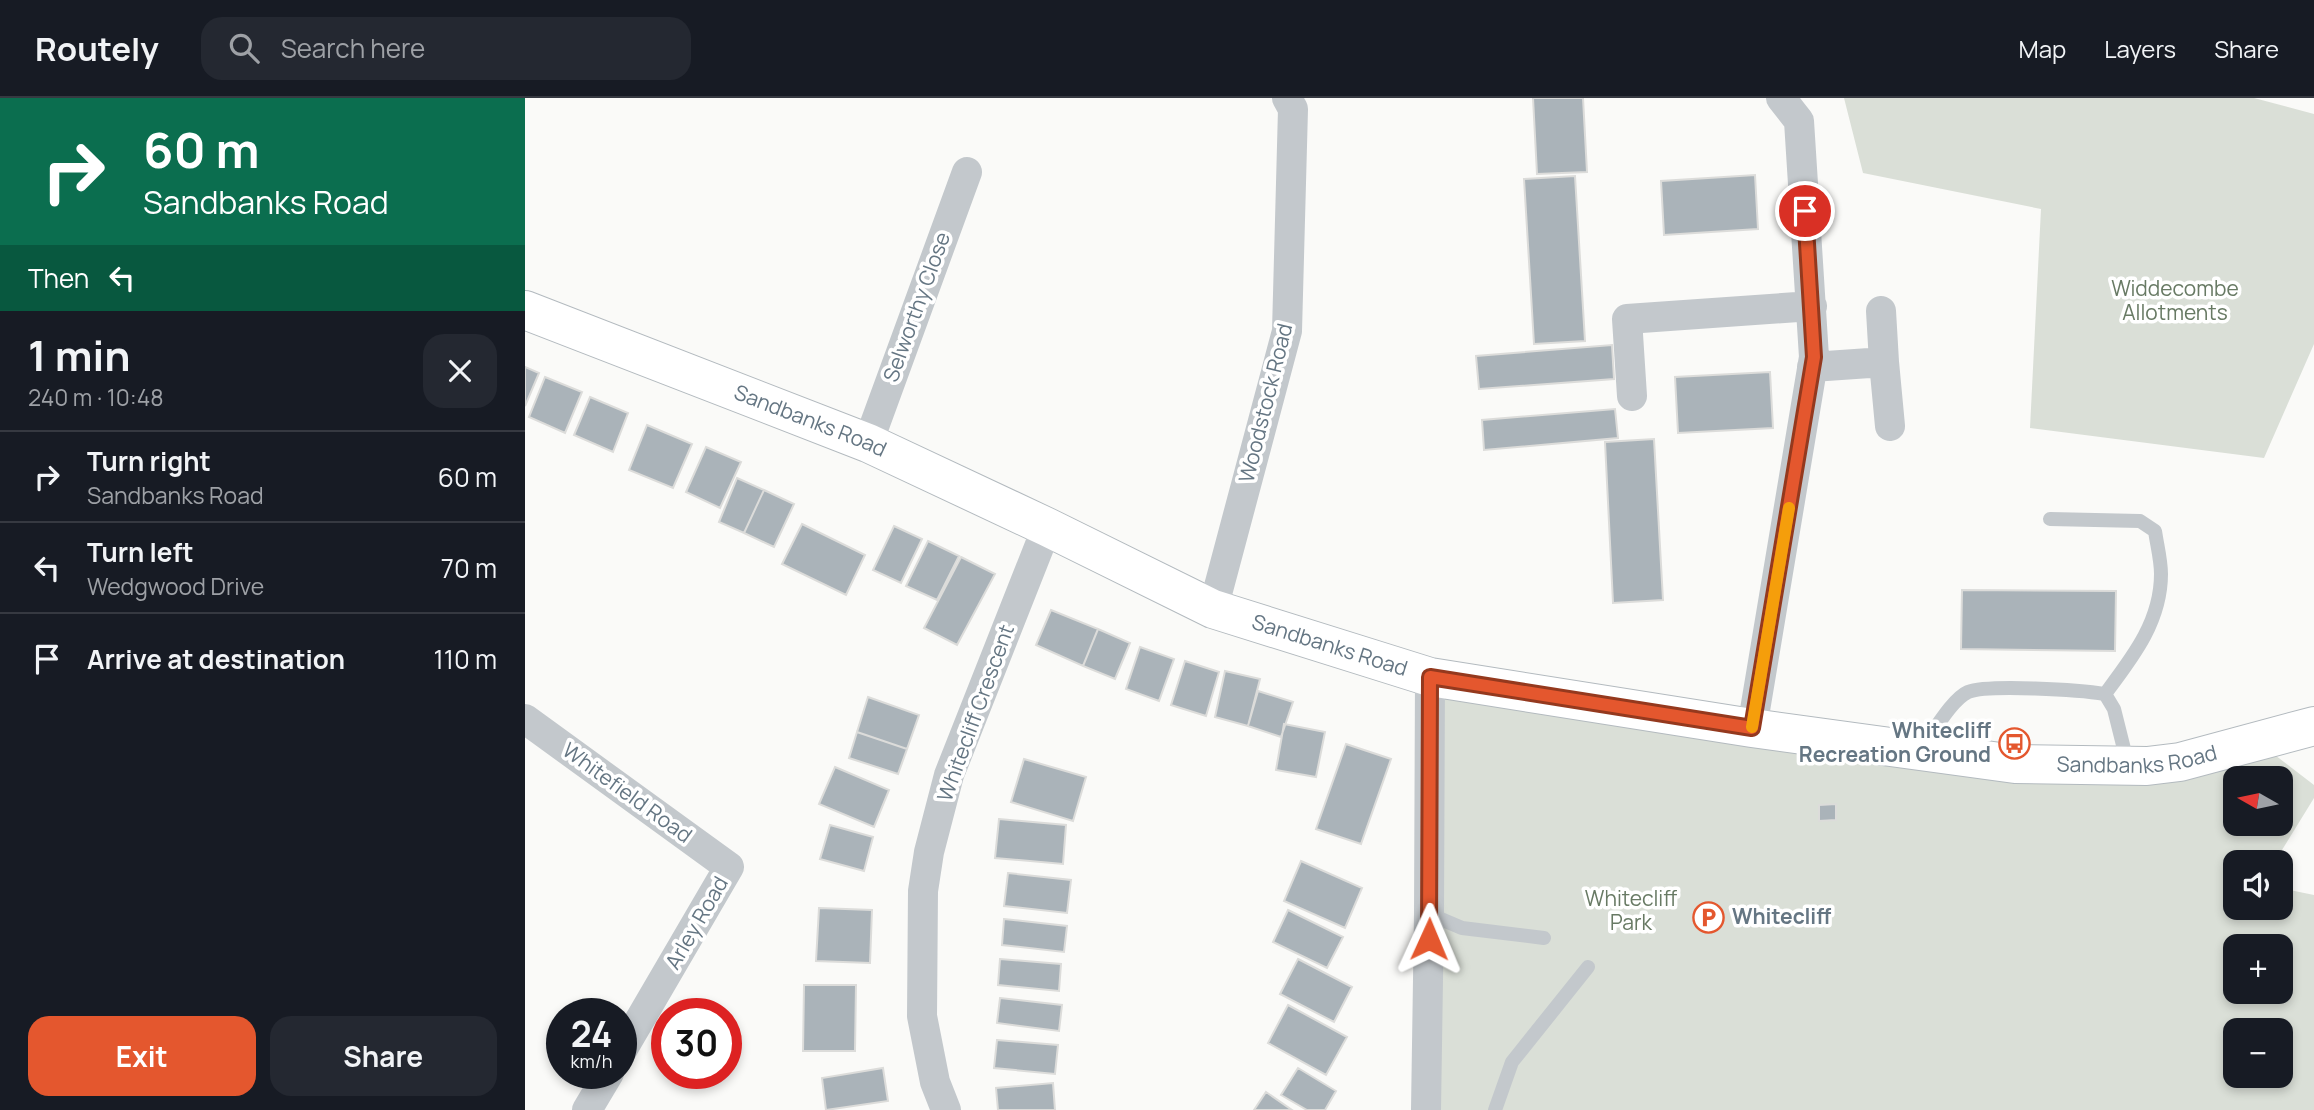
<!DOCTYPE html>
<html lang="en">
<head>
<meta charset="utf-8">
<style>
	:root { --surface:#171b24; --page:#242831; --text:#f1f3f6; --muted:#9ea1a6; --line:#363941; --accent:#e4572e }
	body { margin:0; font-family:Manrope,sans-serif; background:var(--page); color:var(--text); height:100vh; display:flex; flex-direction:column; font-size:26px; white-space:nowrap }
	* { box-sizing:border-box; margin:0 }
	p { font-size:23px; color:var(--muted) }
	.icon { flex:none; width:38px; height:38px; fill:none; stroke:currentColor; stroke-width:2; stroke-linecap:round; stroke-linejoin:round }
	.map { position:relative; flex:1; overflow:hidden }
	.sheet { display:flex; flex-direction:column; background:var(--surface); width:525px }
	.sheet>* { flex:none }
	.hud { background:#0b6e4f; color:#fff; overflow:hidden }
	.needle { width:46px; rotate:279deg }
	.buttons { position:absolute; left:1698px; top:668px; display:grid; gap:14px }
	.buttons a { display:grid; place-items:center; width:70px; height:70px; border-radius:14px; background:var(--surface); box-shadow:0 4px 10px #0003; font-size:35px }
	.speed { position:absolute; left:21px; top:900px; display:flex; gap:14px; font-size:35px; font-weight:700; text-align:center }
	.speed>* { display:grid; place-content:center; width:91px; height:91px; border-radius:50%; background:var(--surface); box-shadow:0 4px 10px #0003; line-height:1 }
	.speed small { font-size:18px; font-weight:400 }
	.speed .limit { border:10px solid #d22; background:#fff; color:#111 }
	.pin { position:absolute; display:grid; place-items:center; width:60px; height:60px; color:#fff; margin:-30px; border:4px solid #fff; border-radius:50%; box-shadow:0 2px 7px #0007 }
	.me { position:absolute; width:77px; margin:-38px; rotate:1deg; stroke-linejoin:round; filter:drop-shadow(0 0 5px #0008) }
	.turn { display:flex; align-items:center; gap:24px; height:147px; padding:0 28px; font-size:32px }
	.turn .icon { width:91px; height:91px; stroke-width:2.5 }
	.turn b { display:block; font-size:49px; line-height:60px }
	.then { display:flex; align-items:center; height:66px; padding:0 28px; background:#0003; gap:14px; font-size:26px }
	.round { display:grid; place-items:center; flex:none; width:74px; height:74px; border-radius:21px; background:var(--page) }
	.summary { display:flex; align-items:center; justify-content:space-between; height:119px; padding:0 28px }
	h1 { font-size:42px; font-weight:700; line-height:52px }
	.primary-button { display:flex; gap:14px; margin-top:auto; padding:14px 28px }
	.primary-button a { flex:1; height:80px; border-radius:21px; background:var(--accent); color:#fff; font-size:28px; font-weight:700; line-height:80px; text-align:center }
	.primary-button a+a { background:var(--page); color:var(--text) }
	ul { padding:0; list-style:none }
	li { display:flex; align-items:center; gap:21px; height:91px; padding:0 28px; border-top:2px solid var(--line) }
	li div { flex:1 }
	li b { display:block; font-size:26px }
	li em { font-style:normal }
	header { display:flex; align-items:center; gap:42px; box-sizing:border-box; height:98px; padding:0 35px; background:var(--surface); border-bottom:2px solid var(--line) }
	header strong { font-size:33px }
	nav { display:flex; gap:38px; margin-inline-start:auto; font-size:24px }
	.search { width:490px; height:63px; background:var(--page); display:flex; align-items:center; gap:18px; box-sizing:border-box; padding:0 24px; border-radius:21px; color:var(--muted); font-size:26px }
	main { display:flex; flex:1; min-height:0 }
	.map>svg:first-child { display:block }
	.green { fill:#dadfd7; fill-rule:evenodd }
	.building { fill:#aab3b9; stroke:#dcdcda; stroke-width:2 }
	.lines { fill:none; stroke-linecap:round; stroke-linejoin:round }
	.secondary-casing { stroke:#b3babf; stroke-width:40 }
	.service { stroke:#c3c8cc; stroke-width:14 }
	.minor { stroke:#c3c8cc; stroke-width:30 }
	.secondary { stroke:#fff; stroke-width:38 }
	.route-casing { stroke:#94391e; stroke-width:18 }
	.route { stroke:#e4572e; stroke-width:12 }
	.slow { stroke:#f59e0b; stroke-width:12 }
	.labels { text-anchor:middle; stroke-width:7; stroke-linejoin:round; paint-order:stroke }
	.park-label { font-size:21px; fill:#687a64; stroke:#fff }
	.street-label { font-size:21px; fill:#657683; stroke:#fff }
	.poi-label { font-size:21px; font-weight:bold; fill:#657683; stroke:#fff; text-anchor:end }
</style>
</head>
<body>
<header>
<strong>Routely</strong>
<div class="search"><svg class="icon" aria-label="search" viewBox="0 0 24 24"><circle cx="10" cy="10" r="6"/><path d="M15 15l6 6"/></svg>Search here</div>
<nav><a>Map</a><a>Layers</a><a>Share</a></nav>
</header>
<main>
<section class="sheet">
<div class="hud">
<div class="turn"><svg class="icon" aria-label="right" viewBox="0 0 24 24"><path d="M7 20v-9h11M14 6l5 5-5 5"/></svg><div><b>60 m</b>Sandbanks Road</div></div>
<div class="then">Then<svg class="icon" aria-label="left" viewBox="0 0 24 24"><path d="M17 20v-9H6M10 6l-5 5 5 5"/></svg></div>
</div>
<div class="summary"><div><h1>1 min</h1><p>240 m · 10:48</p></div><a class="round"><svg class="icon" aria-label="close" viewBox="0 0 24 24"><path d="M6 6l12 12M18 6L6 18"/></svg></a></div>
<ul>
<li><svg class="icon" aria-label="right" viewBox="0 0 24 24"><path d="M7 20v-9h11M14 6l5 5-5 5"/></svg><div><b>Turn right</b><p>Sandbanks Road</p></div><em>60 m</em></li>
<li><svg class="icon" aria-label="left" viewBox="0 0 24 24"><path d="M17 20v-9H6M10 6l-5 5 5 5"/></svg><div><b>Turn left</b><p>Wedgwood Drive</p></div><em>70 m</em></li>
<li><svg class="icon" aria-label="arrive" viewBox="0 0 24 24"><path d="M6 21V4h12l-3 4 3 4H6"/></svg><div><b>Arrive at destination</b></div><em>110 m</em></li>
</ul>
<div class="primary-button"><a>Exit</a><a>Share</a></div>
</section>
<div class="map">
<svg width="1789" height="1012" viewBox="0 0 1789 1012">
	<rect width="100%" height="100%" fill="#fafaf8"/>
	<path class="green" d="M1319,0H1729L1789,16V246L1739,360L1505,330L1516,111L1338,75Z
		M905,579L1490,666L1733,644L1789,687V700L1749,765H1710V810H1755V790L1789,797V1012H901ZM1710,681H1755V726H1710ZM1710,849H1755V894H1710ZM1710,933H1755V978H1710Z"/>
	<path class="building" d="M1008,0H1058L1062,74L1012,76Z
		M1230,77L1233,131L1139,137L1136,83Z
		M1050,78L1060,243L1009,246L999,81Z
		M1087,247L1089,281L954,291L951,258Z
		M0,269L14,275L0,308Z
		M1245,274L1248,330L1153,335L1150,279Z
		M20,279L57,294L40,335L4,319Z
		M65,299L103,315L88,354L49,337Z
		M1090,311L1093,340L959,352L957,322Z
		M122,327L167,346L148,390L104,372Z
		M1129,341L1138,502L1088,505L1080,344Z
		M181,349L216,364L195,410L161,394Z
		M212,380L239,392L219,435L194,424Z
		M239,392L269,406L249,449L219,435Z
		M277,426L340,457L321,497L257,466Z
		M369,428L397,441L376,485L348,472Z
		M403,443L434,458L412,502L381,488Z
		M436,459L470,476L432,547L399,530Z
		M1437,492L1591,493L1590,553L1436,551Z
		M526,512L573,531L558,568L511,547Z
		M573,531L605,545L590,581L558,568Z
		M615,549L649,561L634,603L601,591Z
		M660,563L694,574L681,618L646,607Z
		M700,573L735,581L723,628L690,619Z
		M733,593L768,604L756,639L723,628Z
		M343,599L394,617L382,651L332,634Z
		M759,626L800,634L791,679L751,672Z
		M332,634L382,651L373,676L324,660Z
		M821,646L866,661L836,746L791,731Z
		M499,661L561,679L548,723L486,704Z
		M310,669L364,692L349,729L294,706Z
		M1311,706V722L1294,723V707Z
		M474,721L541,727L538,766L470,760Z
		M305,727L348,739L339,773L295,761Z
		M776,763L837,790L820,830L759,803Z
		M483,775L546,782L542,815L479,808Z
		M294,810L347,812L345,865L291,863Z
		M763,812L818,839L802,870L748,844Z
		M479,821L542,828L539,854L477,847Z
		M475,861L536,866L534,893L473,887Z
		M773,861L827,889L809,924L755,896Z
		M279,887H331L330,953H278Z
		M475,900L537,907L534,933L472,925Z
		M763,907L822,939L801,977L743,945Z
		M472,942L533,947L530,976L469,970Z
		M358,970L363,1003L301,1012L297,980Z
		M773,970L811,993L800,1012H782L756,997Z
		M528,985L530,1012H473L471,990Z
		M741,994L767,1012H729Z"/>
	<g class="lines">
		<defs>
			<g id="secondary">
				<path id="s1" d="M0,212L343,345L522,429L688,511L905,579L1227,630L1490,666L1622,668L1655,664L1789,628"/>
			</g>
		</defs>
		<use href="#secondary" class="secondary-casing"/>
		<path class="service" d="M1525,421L1615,423L1630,433C1632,447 1636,462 1636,476C1636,524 1607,560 1580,596
			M1397,649C1408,635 1427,601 1443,594C1463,586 1556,592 1580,596L1589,611L1603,667
			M904,816L937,830L1019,840
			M970,1012L987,964L1063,869"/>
		<path class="minor" d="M1356,213L1359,264
			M1287,269L1359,264L1365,328
			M1107,298L1102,221L1287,208
			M343,345L442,74
			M688,511L762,233L768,11L762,0
			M0,621L204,769L96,954
			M1227,630L1289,259L1274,23L1256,0
			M62,1012L84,975
			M421,1012L410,984L397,918L398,793L404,754L424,677L522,429
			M901,1012L904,816L905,579"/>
		<use href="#secondary" class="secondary"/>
	</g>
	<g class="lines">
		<defs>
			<path id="route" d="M904,841L905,579L1227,630L1289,259L1280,113"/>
		</defs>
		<use href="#route" class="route-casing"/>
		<use href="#route" class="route"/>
		<path class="slow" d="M1227,629L1264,410"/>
	</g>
	<defs>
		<symbol id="bus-ring" viewBox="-11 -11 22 22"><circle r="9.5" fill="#fff" stroke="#e4572e" stroke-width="1.5"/><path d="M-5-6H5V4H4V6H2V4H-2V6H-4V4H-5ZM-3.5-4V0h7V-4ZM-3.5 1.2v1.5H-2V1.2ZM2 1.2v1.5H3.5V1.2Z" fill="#e4572e"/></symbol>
		<symbol id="parking-ring" viewBox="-11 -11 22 22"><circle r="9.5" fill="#fff" stroke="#e4572e" stroke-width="1.5"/><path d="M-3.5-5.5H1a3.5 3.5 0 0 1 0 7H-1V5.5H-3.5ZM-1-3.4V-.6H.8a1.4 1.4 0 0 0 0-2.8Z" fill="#e4572e"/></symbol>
	</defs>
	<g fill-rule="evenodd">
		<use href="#bus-ring" x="1472" y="628" width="35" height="35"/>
		<use href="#parking-ring" x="1166" y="802" width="35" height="35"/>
	</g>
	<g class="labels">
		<g class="park-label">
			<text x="1650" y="198">Widdecombe<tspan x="1650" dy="24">Allotments</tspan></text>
			<text x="1106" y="808">Whitecliff<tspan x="1106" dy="24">Park</tspan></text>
		</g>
		<g class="street-label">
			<text transform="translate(392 209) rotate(-70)" y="7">Selworthy Close</text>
			<text transform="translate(741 305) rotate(-76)" y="7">Woodstock Road</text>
			<text dy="7" stroke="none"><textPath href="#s1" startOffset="306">Sandbanks Road</textPath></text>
			<text dy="7" stroke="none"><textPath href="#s1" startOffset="873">Sandbanks Road</textPath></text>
			<text transform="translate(451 615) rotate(-70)" y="7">Whitecliff Crescent</text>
			<text dy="7" stroke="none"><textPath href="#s1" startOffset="1692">Sandbanks Road</textPath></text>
			<text transform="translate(102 695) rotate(36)" y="7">Whitefield Road</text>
			<text transform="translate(172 825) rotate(-60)" y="7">Arley Road</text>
		</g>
		<g class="poi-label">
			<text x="1466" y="640">Whitecliff<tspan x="1466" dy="24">Recreation Ground</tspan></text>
			<text x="1207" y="826" text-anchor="start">Whitecliff</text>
		</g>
	</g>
</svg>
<div class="buttons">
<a><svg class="needle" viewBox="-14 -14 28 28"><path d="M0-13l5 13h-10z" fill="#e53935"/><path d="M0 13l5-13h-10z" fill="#9ea1a6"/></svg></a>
<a><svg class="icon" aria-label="sound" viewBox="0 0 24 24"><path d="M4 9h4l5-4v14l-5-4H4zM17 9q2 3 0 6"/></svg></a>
<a>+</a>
<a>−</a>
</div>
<div class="speed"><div>24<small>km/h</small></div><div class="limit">30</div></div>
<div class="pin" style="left:1280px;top:113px;background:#d93025"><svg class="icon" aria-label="arrive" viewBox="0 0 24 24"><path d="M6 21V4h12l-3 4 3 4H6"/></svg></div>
<svg class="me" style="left:904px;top:841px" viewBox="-20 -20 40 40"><path d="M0-17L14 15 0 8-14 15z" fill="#e4572e" stroke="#fff" stroke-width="4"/></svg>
</div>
</main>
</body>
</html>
